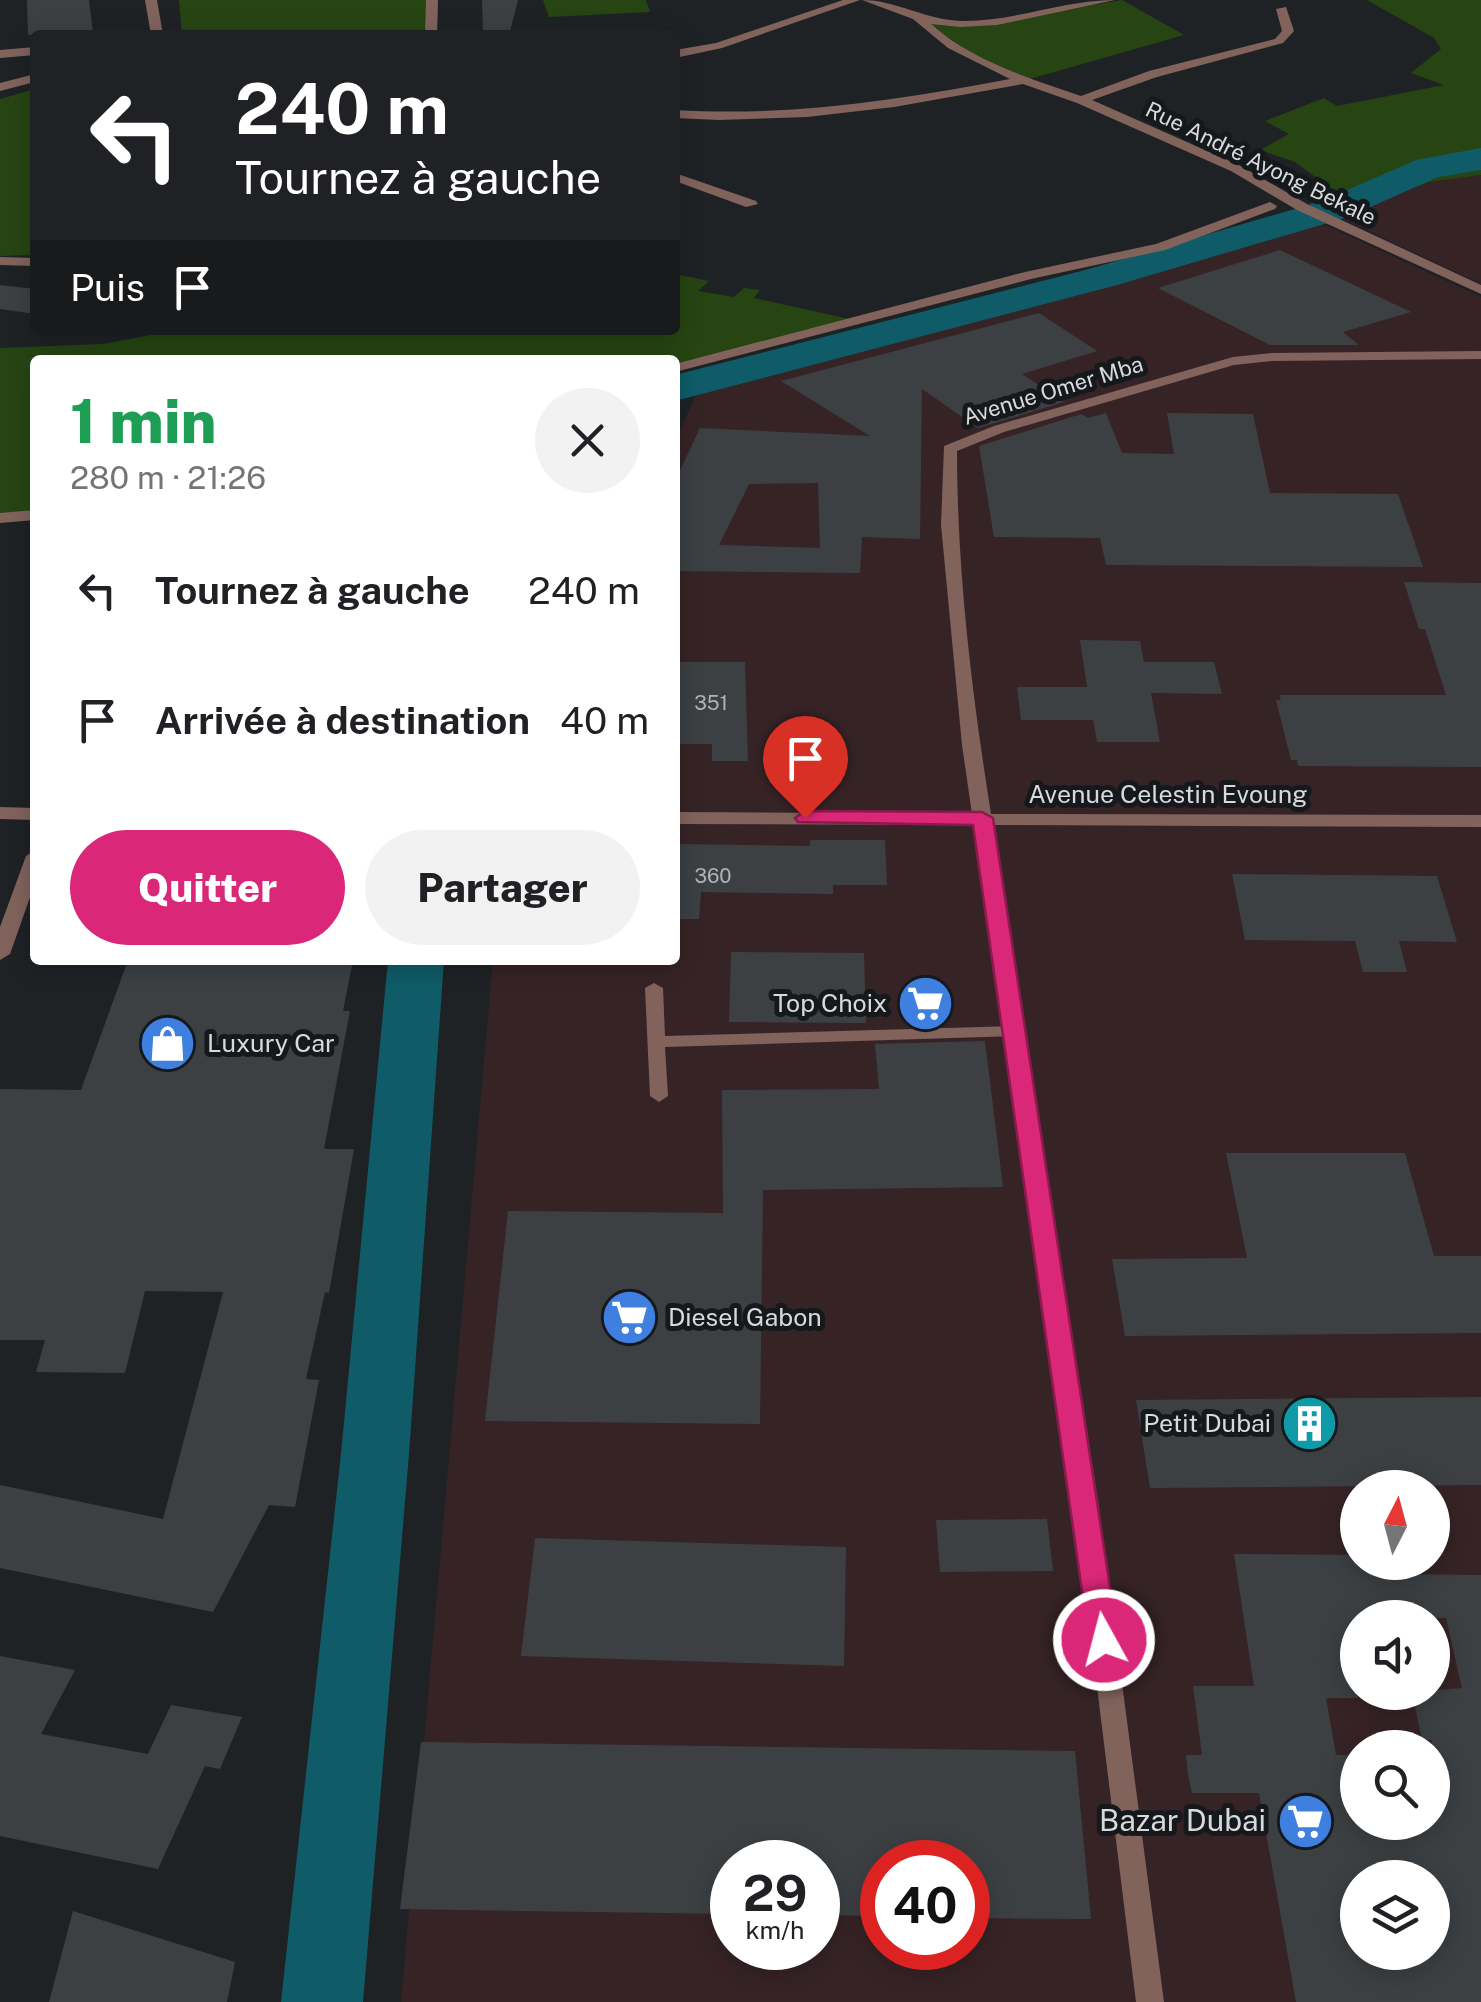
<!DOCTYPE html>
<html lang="fr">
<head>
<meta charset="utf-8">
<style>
	:root { --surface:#fff; --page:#f2f2f2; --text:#202124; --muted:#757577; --accent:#db2777 }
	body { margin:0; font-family:"Public Sans",sans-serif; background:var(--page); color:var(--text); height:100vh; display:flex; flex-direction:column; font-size:38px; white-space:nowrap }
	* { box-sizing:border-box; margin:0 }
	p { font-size:32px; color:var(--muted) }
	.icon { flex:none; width:55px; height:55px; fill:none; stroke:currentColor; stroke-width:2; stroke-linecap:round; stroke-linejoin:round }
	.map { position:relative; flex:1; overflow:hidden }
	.panel { position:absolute; left:30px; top:355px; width:650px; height:610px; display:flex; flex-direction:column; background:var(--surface); border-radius:10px; box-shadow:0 5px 25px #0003 }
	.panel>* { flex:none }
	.guide { position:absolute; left:30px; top:30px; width:650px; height:305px; border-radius:10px; box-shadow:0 5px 25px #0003; background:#202124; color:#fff; overflow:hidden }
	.needle { width:65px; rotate:6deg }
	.fabs { position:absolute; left:1340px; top:1470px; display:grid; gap:20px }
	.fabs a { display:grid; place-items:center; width:110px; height:110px; border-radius:50%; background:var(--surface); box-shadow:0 5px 25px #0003; font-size:50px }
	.speed { position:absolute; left:710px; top:1840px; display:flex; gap:20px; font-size:50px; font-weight:700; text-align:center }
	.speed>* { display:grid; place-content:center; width:130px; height:130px; border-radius:50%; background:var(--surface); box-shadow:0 5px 25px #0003; line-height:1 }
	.speed small { font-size:25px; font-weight:400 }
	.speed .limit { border:15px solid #d22; background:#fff; color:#111 }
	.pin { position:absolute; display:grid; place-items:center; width:85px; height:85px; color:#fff; margin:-102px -42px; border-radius:50% 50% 50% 0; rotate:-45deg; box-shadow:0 0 10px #0007 }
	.pin .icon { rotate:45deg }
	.me { position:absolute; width:110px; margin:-55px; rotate:353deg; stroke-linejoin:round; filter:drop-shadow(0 0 8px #0008) }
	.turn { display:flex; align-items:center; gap:35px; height:210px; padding:0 40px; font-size:45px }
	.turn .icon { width:130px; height:130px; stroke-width:2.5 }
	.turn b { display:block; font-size:70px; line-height:85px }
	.then { display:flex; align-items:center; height:95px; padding:0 40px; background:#0003; gap:20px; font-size:38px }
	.round { display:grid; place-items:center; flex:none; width:105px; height:105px; border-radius:52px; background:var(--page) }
	.head { display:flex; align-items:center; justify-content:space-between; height:170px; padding:0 40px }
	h1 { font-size:60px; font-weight:800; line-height:75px; color:#1e9e55 }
	.primary-button { display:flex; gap:20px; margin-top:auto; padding:20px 40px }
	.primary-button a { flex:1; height:115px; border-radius:60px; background:var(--accent); color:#fff; font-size:40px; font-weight:800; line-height:115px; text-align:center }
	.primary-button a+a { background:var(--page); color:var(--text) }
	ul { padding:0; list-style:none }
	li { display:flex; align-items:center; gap:30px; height:130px; padding:0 40px }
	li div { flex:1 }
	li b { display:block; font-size:38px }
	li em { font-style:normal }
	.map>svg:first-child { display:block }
	.industrial { fill:#362326; fill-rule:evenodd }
	.green { fill:#264513 }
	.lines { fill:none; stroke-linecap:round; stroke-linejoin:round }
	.river { fill:#0f5c68; fill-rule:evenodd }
	.building { fill:#3c4043; fill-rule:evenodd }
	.service { fill:#81635c; fill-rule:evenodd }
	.minor { fill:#81635c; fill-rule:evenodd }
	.tertiary { fill:#81635c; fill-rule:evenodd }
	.route { fill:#db2777; stroke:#8e194d; stroke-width:2.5 }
	.labels { text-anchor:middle; stroke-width:10; stroke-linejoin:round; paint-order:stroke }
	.number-label { font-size:20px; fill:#b0b3b5 }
	.far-street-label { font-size:22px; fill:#d7d9db; stroke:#16191c }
	.street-label { font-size:25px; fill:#d7d9db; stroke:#16191c }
	.poi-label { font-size:25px; fill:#d7d9db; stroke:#16191c; text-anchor:end }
	.near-poi-label { font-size:30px; fill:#d7d9db; stroke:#16191c; text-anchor:end }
</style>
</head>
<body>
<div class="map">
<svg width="1481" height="2002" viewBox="0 0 1481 2002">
	<rect width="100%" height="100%" fill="#1f2225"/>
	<path class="industrial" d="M1481,175V284L1337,216L1430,182Z
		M1320,223L1481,297V2002H401L493,960H675V441L697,393L1033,305ZM1358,1488H1432V1562H1358ZM1358,1618H1432V1692H1358ZM1358,1748H1432V1822H1358ZM732,1862H818V1948H732ZM882,1862H968V1948H882ZM1358,1878H1432V1952H1358Z"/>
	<path class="green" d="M179,0H432L431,35H182Z
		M543,0H646L650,12L549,17Z
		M1122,0L1184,35L1026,80L984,61L917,17L959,24L999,21Z
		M1367,0H1481V175L1430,182L1337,216L1309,204L1334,191L1295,162L1260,150L1289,134L1265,121L1324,98L1337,106L1444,85L1411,73L1441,49L1434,38Z
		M35,89V255L0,256V99Z
		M675,274L709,281L698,291L734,297L744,288L760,290L754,298L858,321L675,368V360H35V515L0,518V348L103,344L178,330H675Z"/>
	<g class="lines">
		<path class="river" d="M1481,148V170L1438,177L1348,217L1117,285L675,401V375L1089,269L1322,201L1416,160Z
			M388,960H444L409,1454L363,2002H281L341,1454Z"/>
	</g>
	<path class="building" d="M27,0H89L93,33L28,35Z
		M482,0H518L509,35H483Z
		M1280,250L1411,312L1343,332L1359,345H1270L1158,288Z
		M0,285L35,289V314L0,309Z
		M1039,313L1097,351L1022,374L1064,402L978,428L922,389L920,539L862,537L860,573L675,571V481L700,428L870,436L781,381ZM818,483L820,548L719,545L749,484Z
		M1106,413L1122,453L1174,454L1167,413L1253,414L1270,493L1398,494L1423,567L1106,565L1100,538L994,537L979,446L1081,414L1088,418Z
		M1404,582L1481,583V767L1298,766L1297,760H1291L1276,700H1281L1279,695H1446L1425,629H1419Z
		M1080,640L1140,641L1144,662H1214L1222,694L1151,693L1160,742H1097L1093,720H1021L1017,687H1087Z
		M675,662H745L748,761H712V744H675Z
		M810,840H885L887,885H833V894L701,892L699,919H675V844L810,846Z
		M1232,874L1437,876L1457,942L1399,941L1407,972H1363L1355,941L1245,940Z
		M731,952L864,953L866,1023L729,1022Z
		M128,960H353L343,1011H350L324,1149H354L329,1293L325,1292L306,1379L319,1380L295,1507L269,1505L213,1612L0,1568V1485L163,1519L223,1292L145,1291L125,1373L36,1372L45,1340H0V1089L81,1090Z
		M985,1041L1003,1187L763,1190L760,1424L485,1421L508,1211L723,1213L722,1090L879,1089L875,1044Z
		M1226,1153H1405L1434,1256H1481V1333L1125,1336L1112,1259L1247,1258Z
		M1481,1397V1485L1150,1488L1136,1400Z
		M1047,1519L1053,1571L940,1572L936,1520Z
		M535,1538L846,1547L844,1666L521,1656Z
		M1234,1554L1358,1555V1562H1386L1388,1574L1481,1575V2002H1296L1259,1793H1192L1188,1775L1186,1755H1202L1193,1686H1254ZM1358,1618H1446L1462,1688L1412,1692L1422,1740H1432V1822H1358V1755H1336L1326,1698H1358ZM1358,1878H1432V1952H1358Z
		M0,1656L75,1670L41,1734L148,1754L171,1705L242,1717L220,1769L205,1766L158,1869L0,1836Z
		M421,1742L1075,1751L1091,1919L968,1918V1862H882V1916L818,1915V1862H732V1914L400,1909Z
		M73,1911L235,1962L227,2002H49Z"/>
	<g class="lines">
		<path class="service" d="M654,983L663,988L665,1036L1016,1026L1025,1031L1016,1036L665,1047L668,1096L659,1102L650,1096L645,988Z"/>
		<path class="minor" d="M145,0H157L163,35H151Z
			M426,0H438L437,35H425Z
			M843,0H860L722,48L675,58V50L716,43Z
			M862,0C896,0 926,20 961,21C1013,22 1063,0 1115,0L997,25L960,27L931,24C972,61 1029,78 1081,96L1149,71L1275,39L1282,31L1276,9L1286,7L1294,31L1283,43L1157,77L1092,100L1239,165L1307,204L1481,285V294L1297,210L1231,171L1077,103L1023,84L894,107L807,117L719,120L675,118V110C789,117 898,100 1010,79L948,48L913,19Z
			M35,47V55L0,58V50Z
			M35,74V82L0,91V83Z
			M675,173L756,201L758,204L746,207L675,181Z
			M1270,202L1277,206L1275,209L1165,250L1031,279L675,372V364L1025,272L1156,244Z
			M0,257L35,258V266L0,265Z
			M35,510V520L0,523V513Z
			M35,850V883L10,954L0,960V927L26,856Z"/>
		<path class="tertiary" d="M1481,351V359L1272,361L1234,365L1004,432L957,451C957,572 972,694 991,814L1481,815V827L992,825L1098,1501L1164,2002H1136L1074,1501L974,825L675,824V812L972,814L962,745L941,525L944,446L994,426L1233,357L1272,353Z
			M0,807L35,808V820L0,819Z"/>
	</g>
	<path class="route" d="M805,811L982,812L993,818L1118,1640L1114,1648L1104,1651L1093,1648L1089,1640L973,825L798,822L795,818Z"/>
	<defs>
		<symbol id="supermarket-disc" viewBox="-11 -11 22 22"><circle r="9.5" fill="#3f7fe0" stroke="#16191c"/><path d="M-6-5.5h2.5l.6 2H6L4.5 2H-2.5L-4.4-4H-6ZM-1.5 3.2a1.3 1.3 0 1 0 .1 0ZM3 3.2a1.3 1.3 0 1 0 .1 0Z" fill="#fff"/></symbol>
		<symbol id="shop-disc" viewBox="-11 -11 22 22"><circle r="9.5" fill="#3f7fe0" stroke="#16191c"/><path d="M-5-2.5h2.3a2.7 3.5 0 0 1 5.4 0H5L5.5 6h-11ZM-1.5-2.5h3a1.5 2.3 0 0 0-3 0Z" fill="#fff"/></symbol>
		<symbol id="building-disc" viewBox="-11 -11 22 22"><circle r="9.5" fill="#0f9aa8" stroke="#16191c"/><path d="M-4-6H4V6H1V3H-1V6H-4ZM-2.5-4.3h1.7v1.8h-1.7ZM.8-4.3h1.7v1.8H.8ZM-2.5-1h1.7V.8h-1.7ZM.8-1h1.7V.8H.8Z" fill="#fff"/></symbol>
	</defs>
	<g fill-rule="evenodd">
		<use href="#supermarket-disc" x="894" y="972" width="63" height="63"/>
		<use href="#shop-disc" x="136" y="1012" width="63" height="63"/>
		<use href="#supermarket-disc" x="598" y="1286" width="63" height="63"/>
		<use href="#building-disc" x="1278" y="1392" width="63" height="63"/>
		<use href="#supermarket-disc" x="1274" y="1790" width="63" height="63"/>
	</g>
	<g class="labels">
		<g class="number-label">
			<text x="711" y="710">351</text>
			<text x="713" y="883">360</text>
		</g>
		<g class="far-street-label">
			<text transform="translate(1261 163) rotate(26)" y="8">Rue André Ayong Bekale</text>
			<text transform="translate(1053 390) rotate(-17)" y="8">Avenue Omer Mba</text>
		</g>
		<g class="street-label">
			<text x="1168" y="803">Avenue Celestin Evoung</text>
		</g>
		<g class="poi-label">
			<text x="887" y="1012">Top Choix</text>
			<text x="207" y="1052" text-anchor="start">Luxury Car</text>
			<text x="668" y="1326" text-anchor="start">Diesel Gabon</text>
			<text x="1271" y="1432">Petit Dubai</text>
		</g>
		<g class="near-poi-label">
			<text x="1266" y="1831">Bazar Dubai</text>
		</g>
	</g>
</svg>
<div class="fabs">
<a><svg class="needle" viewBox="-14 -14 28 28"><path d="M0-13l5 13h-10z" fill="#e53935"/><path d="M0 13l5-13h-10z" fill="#757577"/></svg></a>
<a><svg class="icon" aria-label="sound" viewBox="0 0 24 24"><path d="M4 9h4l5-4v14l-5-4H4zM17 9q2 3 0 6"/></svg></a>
<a><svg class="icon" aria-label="search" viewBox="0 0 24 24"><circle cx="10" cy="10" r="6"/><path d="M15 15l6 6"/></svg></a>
<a><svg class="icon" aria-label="layers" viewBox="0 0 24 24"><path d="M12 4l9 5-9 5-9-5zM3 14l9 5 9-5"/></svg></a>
</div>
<div class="speed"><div>29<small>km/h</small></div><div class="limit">40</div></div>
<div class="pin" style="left:805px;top:818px;background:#d93025"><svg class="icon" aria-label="arrive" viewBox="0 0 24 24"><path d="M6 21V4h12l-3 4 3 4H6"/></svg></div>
<svg class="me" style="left:1104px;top:1640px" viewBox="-20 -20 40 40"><circle r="17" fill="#db2777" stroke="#fff" stroke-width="3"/><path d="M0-11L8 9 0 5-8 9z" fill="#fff"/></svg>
<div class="guide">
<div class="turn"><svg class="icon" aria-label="left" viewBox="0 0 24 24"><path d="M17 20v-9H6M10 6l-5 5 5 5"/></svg><div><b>240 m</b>Tournez à gauche</div></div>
<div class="then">Puis<svg class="icon" aria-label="arrive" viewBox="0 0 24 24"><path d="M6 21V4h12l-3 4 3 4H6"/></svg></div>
</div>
<section class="panel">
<div class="head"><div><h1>1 min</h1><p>280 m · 21:26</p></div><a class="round"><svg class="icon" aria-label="close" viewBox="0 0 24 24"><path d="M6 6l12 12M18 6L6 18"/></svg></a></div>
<ul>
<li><svg class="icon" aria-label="left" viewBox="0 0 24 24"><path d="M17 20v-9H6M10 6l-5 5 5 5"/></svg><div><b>Tournez à gauche</b></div><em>240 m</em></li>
<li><svg class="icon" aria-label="arrive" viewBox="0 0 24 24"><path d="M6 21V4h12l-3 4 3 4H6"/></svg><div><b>Arrivée à destination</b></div><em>40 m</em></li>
</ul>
<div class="primary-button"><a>Quitter</a><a>Partager</a></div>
</section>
</div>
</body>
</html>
